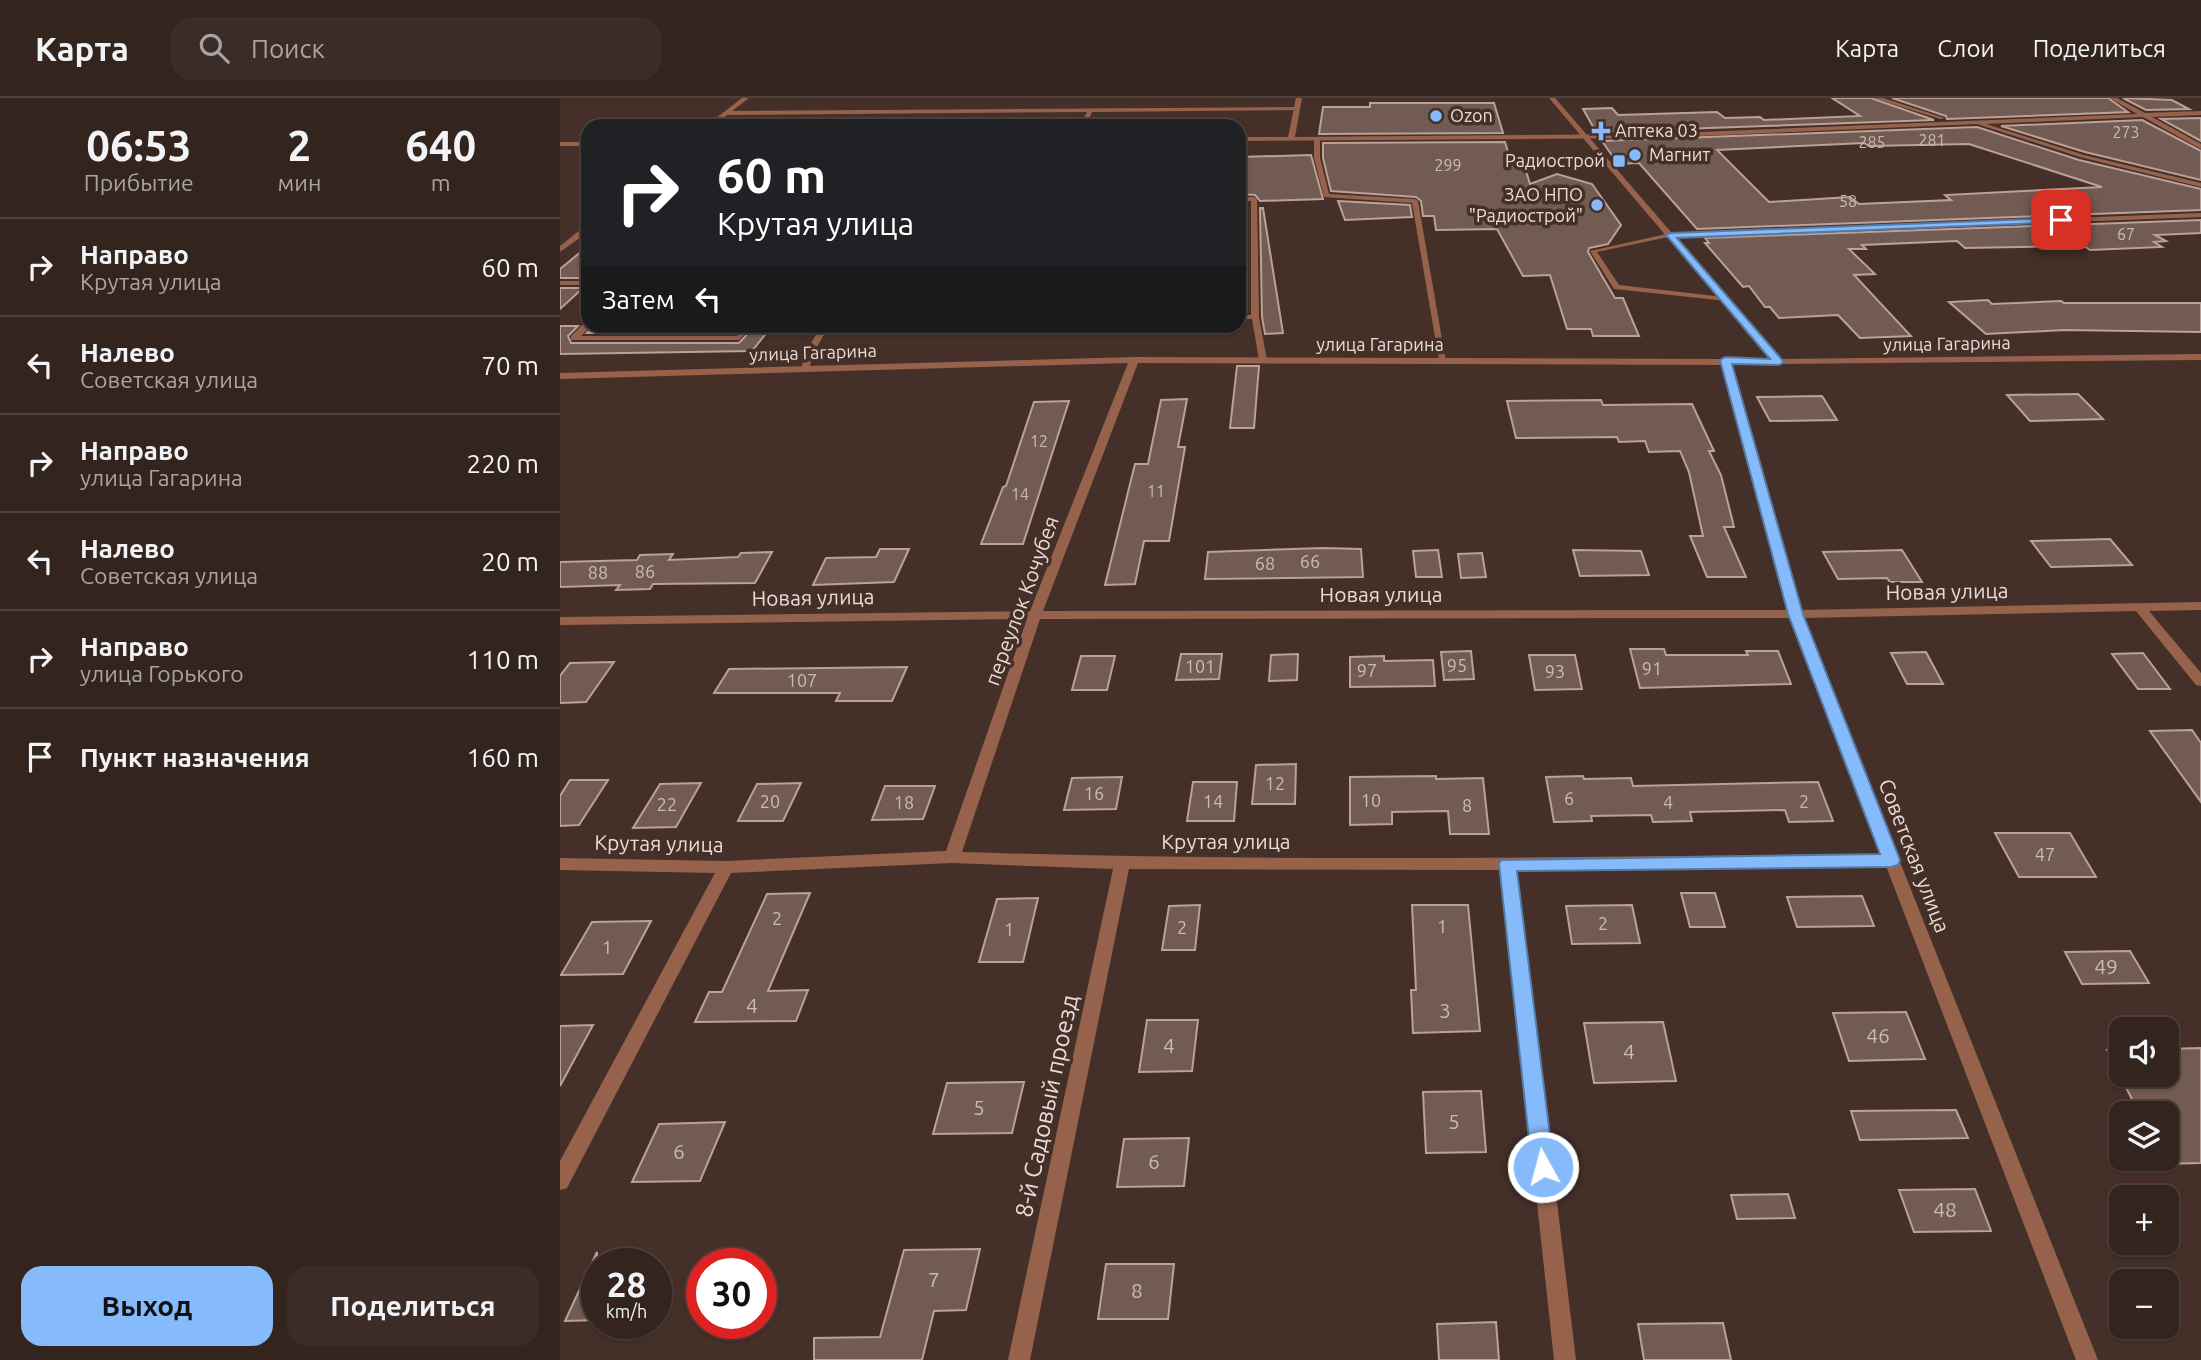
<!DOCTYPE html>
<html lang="ru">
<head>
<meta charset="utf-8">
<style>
	:root { --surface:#33241e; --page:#3b2c27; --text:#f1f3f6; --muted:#a9a4a4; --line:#4e413c; --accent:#85bbfb }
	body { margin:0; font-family:Ubuntu,sans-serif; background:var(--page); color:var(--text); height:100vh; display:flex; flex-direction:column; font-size:26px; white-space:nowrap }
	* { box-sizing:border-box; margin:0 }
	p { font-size:23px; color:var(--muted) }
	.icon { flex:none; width:38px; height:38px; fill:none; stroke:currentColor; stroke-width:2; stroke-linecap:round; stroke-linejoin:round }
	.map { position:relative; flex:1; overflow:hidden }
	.drawer { display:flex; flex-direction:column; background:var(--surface); width:560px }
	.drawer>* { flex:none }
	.banner { position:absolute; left:21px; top:21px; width:665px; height:214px; border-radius:21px; box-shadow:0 2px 5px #0004,0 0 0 2px var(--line); background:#202124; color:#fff; overflow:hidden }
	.tools { position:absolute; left:1549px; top:919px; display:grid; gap:14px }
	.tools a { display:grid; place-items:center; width:70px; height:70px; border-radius:14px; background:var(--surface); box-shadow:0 2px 5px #0004,0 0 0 2px var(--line); font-size:35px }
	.speed { position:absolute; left:21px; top:1150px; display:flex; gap:14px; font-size:35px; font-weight:700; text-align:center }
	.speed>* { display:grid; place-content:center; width:91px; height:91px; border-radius:50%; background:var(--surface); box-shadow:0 2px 5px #0004,0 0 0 2px var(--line); line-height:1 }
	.speed small { font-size:18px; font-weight:400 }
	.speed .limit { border:10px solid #d22; background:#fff; color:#111 }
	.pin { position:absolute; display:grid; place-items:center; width:60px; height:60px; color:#fff; margin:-30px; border-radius:14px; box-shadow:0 4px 10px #0006 }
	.me { position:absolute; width:77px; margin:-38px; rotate:353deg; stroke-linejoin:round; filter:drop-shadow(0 0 5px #0008) }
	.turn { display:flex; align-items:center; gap:24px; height:147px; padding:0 21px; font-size:32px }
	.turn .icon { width:91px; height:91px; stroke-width:2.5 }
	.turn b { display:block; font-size:49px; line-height:60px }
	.then { display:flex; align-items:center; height:66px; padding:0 21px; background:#0003; gap:14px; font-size:26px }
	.eta { display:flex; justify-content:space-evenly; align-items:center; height:119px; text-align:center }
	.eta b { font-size:42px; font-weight:700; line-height:49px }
	.action { display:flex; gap:14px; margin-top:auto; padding:14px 21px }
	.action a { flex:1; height:80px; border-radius:21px; background:var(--accent); color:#111; font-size:28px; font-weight:700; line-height:80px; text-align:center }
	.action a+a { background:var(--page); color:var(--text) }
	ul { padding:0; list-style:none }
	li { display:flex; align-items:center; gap:21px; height:98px; padding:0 21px; border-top:2px solid var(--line) }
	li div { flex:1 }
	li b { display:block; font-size:26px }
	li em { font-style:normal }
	header { display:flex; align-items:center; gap:42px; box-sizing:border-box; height:98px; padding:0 35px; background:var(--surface); border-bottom:2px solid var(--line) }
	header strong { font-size:33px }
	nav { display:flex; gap:38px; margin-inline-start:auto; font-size:24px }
	.search { width:490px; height:63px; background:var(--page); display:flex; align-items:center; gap:18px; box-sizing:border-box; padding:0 24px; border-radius:21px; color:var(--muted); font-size:26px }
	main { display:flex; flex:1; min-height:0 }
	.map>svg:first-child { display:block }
	.building { fill:#725b52; stroke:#bba197; stroke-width:2; fill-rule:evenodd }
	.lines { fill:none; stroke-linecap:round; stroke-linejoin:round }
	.service { fill:#97624c; fill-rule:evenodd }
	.minor { fill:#97624c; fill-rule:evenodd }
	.tertiary { fill:#97624c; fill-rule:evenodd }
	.route { fill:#85bbfb; stroke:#567aa3; stroke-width:2 }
	.poi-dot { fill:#85bbfb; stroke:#443028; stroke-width:2.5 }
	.labels { text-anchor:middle; stroke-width:7; stroke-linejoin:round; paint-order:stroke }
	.far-number-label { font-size:16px; fill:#cbbbb5 }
	.far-poi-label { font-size:18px; fill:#e9dbd6; stroke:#443028; text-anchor:start }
	.far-street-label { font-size:18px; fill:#e9dbd6; stroke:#443028 }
	.number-label { font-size:18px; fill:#cbbbb5 }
	.street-label { font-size:21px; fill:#e9dbd6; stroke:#443028 }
	.near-number-label { font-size:21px; fill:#cbbbb5 }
	.near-street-label { font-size:24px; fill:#e9dbd6; stroke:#443028 }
</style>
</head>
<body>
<header>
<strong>Карта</strong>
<div class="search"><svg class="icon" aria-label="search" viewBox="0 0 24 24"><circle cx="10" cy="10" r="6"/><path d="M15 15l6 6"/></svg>Поиск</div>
<nav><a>Карта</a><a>Слои</a><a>Поделиться</a></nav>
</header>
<main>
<section class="drawer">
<div class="eta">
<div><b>06:53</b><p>Прибытие</p></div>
<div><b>2</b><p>мин</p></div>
<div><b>640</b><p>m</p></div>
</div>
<ul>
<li><svg class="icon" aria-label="right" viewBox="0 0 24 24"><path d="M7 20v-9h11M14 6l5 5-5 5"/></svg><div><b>Направо</b><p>Крутая улица</p></div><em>60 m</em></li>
<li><svg class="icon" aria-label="left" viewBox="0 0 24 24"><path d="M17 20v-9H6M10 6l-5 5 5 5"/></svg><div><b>Налево</b><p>Советская улица</p></div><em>70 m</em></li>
<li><svg class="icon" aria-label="right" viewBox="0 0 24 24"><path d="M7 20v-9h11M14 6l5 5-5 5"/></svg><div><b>Направо</b><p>улица Гагарина</p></div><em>220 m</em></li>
<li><svg class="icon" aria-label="left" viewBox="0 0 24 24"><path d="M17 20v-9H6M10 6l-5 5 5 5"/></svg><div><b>Налево</b><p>Советская улица</p></div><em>20 m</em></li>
<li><svg class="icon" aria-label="right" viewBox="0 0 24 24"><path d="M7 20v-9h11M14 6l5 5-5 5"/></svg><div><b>Направо</b><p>улица Горького</p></div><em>110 m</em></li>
<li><svg class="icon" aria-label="arrive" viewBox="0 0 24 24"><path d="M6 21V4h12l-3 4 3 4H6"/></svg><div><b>Пункт назначения</b></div><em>160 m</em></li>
</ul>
<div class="action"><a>Выход</a><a>Поделиться</a></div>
</section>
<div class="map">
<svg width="1641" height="1262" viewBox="0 0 1641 1262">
	<rect width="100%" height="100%" fill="#443028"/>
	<path class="building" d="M1272,0H1311L1374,22L1036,34L1023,11L1052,10L1058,17L1157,14L1165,20L1200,19L1204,22L1300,18Z
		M1332,0H1548L1568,14L1387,21L1386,18Z
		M1563,0L1612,2L1629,11L1586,12Z
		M810,5H934L943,35L759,36L763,9H810Z
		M1641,20V43L1601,21Z
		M1582,22L1641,53V82L1525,54L1441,28Z
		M1417,29L1519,62L1641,91V112L1137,131L1079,65L1058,66L1042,43ZM1304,45L1309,48L1409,46L1542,89L1385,97L1391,102L1299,106L1290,99L1209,104L1157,52Z
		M945,44L949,57H961L970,86L997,76L1032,86L1061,127L1048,146L1029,150L1028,154L1055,200H1063L1079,238H1033L1031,231H1007L990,177L963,178L937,131L876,132L874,118H863L861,103L856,99L771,93L763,60V45Z
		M751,57L763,101L700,103L695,97L679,96V59Z
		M778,103L850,107L852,119L785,122Z
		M700,110H703L723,235L705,236L702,219Z
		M1641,122V135L1595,137L1606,143L1594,144L1602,149L1530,152L1524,148L1405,150L1397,143L1302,147L1306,151H1289L1315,176L1294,177L1351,238L1300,240L1278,217L1219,220L1210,209H1205L1189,188L1183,189L1145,145H1149L1145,140Z
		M28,148V180H0V171Z
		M0,190H23L0,211Z
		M1428,202L1432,206L1501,203L1504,205H1641V234L1504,232L1426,236L1389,204Z
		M0,228H18L8,238L11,245H179L195,228H212L192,253L0,256Z
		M34,228H33H182L176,235H27Z
		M677,268H699L694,330H670Z
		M1518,296L1543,321L1470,323L1447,297Z
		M1262,298L1277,322L1210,323L1197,299Z
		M627,301L618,349H625L609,443H584L575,486L545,487L575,366H588L601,302Z
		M1041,302L1043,307L1132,306L1154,353H1149L1161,377L1174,429H1164L1186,479H1147L1130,438H1143L1129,374L1120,353L1089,354L1085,343L1059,344L1057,339L956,340L947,303Z
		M509,303L463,446H421L443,389L446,388L474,304Z
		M1550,441L1572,467L1491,469L1471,443Z
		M763,450L801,451L803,479L645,481L648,454Z
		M320,451H349L334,484L253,487L266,460L316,459Z
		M878,452L882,479H856L853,453Z
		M1013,452L1081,453L1089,477L1020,478Z
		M1342,452L1362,484H1330L1327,480L1278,481L1263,454Z
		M212,454L195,485L93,486L90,491L56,492L60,487L0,489V464L77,462L80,457L113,456L109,462L178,459L181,455Z
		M922,455L926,479L901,480L898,456Z
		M1070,551H1104L1106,557H1188L1186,553H1218L1231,586L1080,590Z
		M911,553L914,581L884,582L881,554Z
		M1366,554L1383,586H1347L1331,555Z
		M1583,555L1610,591H1578L1552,556Z
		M621,556H662L659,581L616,582Z
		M738,556L737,582L709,583L711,557Z
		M969,557H1015L1022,591L975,592Z
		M521,558H555L547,592H512Z
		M824,558V563L873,562L875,588L790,589V559Z
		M54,564L26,604L0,605V578L10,565Z
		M347,569L332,603H276L280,595H154L169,571Z
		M1632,632L1641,645V704L1590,633Z
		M736,666L735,706H692L696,667Z
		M876,678V681L923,680L929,736H890L888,713L832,714V726L790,727V679Z
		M1023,678L1024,681L1071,680L1073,688L1258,684L1273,723L1229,724L1225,712L1130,714L1132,723L1093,724L1091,717L1031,718L1032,723L994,724L986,679Z
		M562,679L556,711L504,712L512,680Z
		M10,682H48L19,727L0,728V698Z
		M633,684H677L674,723H627Z
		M141,685L116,729L73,730L100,686Z
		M241,685L223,723H178L197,686Z
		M325,688H375L363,721L312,722Z
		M1435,735H1510L1536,779H1459Z
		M250,795L208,893L248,892L236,923L135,924L149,894H162L207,796Z
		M1121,795H1155L1165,829H1130Z
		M1302,798L1314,828L1237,829L1227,799Z
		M478,800L463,864H419L437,801Z
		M640,807L635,852H602L609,808Z
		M852,807H908L920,933L853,935L851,892H856Z
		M1072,807L1080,845L1012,846L1006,808Z
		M91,823L63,876L1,877L32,824Z
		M1570,853L1589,885L1522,886L1505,854Z
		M1346,914L1365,961L1289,963L1273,915Z
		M587,922H638L632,973L579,974Z
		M1103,924L1116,983L1034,985L1024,925Z
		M33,927L0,988V928Z
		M1641,950V1065L1605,1066L1602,1060H1606V1015H1579L1547,952H1561V976H1606V951Z
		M464,984L452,1035L373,1036L387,985Z
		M921,993L926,1054L866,1055L863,994Z
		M1396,1012L1408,1040L1300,1042L1291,1013Z
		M165,1024L140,1083L72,1084L99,1026Z
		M629,1040L624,1088L557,1089L564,1041Z
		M1415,1091L1431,1133L1354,1134L1339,1092Z
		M1228,1096L1235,1120L1177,1121L1171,1097Z
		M420,1151L406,1212L374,1213L362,1262H254V1240L320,1239L344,1152Z
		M37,1154V1222L5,1223Z
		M546,1166H614L608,1221H538Z
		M936,1224L939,1262H879L877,1226Z
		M1163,1225L1171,1262H1084L1078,1226Z"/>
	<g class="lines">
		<path class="service" d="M737,9L739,12L532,14L526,28H520L527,14L166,17L163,15L166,13Z
			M757,39L760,41V60L769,96L855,101L858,103L886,264L879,262L852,105L764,99L754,60V41Z
			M679,99H694L697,101L699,219L707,262L703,264L699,262L692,221H679V217H691V103H679Z
			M1111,135L1114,137L1113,138L1037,154L1059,187L1164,199L1168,201L1167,203L1054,191L1030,153Z
			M0,183H28V187H0Z
			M25,224H28V228H31L21,238H177L185,228H193L179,242H11V238Z
			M261,228H269L254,254L249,271L242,273L241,271L246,254Z"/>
		<path class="minor" d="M182,0H189L153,28H146Z
			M736,0H742L735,39L1091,36L1577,16L1550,0H1557L1585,15L1641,13V17L1592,19L1641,46V51L1583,19L1426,26L1524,57L1641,85V89L1520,59L1417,26L1091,40L679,43V39H728Z
			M1314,0H1323L1385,20L1380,21Z
			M0,44H28V48H0Z
			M1641,115V119L1111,139L1107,137L1111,135Z
			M25,128H28V134L0,154V148Z
			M574,259L1161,261L1165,259L1218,261L1223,264L1221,266L1171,267L1240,512L1641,504V512L1589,513L1641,575V588L1636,587L1576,513L1243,520L1538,1262H1516L1326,768L957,772L1016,1262H994L941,772L569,771L470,1262H448L553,771L392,765L171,775L7,1090L0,1092V1063L155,775L0,772V760L166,763L386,753L467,521L0,527V519L470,513L568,265L0,281V275ZM578,265L1162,267L1228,512L483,513ZM1230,520L1321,756C1015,759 708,764 402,754L480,521Z"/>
		<path class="tertiary" d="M989,0H995L1221,261L1641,256V262L1215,266Z"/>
	</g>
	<path class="route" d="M1501,120L1504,124L1117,140L1224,264L1219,267L1172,266L1243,516L1340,762L1338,767L1331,769L957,773L994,1069L991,1077L983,1080L975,1077L972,1069L939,766L941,762L1320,756L1228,516L1160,262L1165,259L1210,261L1106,137L1111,135Z"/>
	<g class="poi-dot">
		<circle cx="876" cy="18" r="7"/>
		<path d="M1037.5 22.5h7v7h7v7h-7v7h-7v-7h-7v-7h7z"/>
		<circle cx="1075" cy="57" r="7"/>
		<rect x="1052" y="56" width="14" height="14" rx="3.5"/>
		<circle cx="1037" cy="107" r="7"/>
	</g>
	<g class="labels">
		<g class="far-number-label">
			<text x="1566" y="40">273</text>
			<text x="1372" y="48">281</text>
			<text x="1312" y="50">285</text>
			<text x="888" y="73">299</text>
			<text x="1288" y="109">58</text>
			<text x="1566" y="142">67</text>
			<text x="479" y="349">12</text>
			<text x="596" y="399">11</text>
			<text x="460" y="402">14</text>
		</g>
		<g class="far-poi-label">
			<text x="890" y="24">Ozon</text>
			<text x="1055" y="39">Аптека 03</text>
			<text x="1089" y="63">Магнит</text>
			<text x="1045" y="69" text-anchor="end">Радиострой</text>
			<text x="1023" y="103" text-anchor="end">ЗАО НПО<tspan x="1023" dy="21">"Радиострой"</tspan></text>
		</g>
		<g class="far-street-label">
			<text transform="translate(1387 246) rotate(-1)" y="6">улица Гагарина</text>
			<text x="820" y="253">улица Гагарина</text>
			<text transform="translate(253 255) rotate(-2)" y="6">улица Гагарина</text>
		</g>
		<g class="number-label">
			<text x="750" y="470">66</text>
			<text x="705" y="472">68</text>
			<text x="85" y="480">86</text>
			<text x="38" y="481">88</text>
			<text x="897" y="574">95</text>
			<text x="640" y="575">101</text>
			<text x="1092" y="577">91</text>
			<text x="807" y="579">97</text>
			<text x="995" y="580">93</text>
			<text x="242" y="589">107</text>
			<text x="715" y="692">12</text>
			<text x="534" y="702">16</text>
			<text x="1009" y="707">6</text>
			<text x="811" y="709">10</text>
			<text x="210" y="710">20</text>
			<text x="653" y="710">14</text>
			<text x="1244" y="710">2</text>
			<text x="344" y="711">18</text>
			<text x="1108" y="711">4</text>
			<text x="107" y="713">22</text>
			<text x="907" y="714">8</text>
			<text x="1485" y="763">47</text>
			<text x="217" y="827">2</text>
			<text x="1043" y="832">2</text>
			<text x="882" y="835">1</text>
			<text x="622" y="836">2</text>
			<text x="449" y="838">1</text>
			<text x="47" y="856">1</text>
		</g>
		<g class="street-label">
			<text transform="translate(1387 494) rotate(-1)" y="7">Новая улица</text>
			<text x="821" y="504">Новая улица</text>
			<text transform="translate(253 500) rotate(-1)" y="7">Новая улица</text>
			<text transform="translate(462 503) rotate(-70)" y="7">переулок Кочубея</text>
			<text x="666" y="751">Крутая улица</text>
			<text transform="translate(99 746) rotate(1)" y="7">Крутая улица</text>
			<text transform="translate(1354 758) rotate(69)" y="7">Советская улица</text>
		</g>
		<g class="near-number-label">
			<text x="1546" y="876">49</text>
			<text x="192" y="915">4</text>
			<text x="885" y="920">3</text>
			<text x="1318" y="945">46</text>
			<text x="609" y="955">4</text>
			<text x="1069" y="961">4</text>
			<text x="419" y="1017">5</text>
			<text x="894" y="1031">5</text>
			<text x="119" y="1061">6</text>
			<text x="594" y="1071">6</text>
			<text x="1385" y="1119">48</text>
			<text x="374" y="1189">7</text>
			<text x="577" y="1200">8</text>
		</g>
		<g class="near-street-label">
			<text transform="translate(487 1008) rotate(-78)" y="8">8-й Садовый проезд</text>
		</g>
	</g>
</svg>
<div class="tools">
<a><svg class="icon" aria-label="sound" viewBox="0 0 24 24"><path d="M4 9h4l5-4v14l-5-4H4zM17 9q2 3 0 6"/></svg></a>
<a><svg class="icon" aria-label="layers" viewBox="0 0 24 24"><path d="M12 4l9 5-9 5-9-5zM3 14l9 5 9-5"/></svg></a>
<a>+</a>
<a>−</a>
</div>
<div class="speed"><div>28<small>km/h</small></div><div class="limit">30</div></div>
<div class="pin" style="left:1501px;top:122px;background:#d93025"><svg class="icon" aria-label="arrive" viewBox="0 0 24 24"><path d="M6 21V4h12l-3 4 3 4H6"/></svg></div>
<svg class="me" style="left:983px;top:1069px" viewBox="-20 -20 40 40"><circle r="17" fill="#85bbfb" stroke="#fff" stroke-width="3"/><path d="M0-11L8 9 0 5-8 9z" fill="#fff"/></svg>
<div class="banner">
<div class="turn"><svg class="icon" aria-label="right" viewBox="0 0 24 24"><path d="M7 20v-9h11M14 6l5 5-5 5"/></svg><div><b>60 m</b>Крутая улица</div></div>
<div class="then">Затем<svg class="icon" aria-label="left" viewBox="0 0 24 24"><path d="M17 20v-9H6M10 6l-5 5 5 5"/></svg></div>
</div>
</div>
</main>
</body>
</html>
